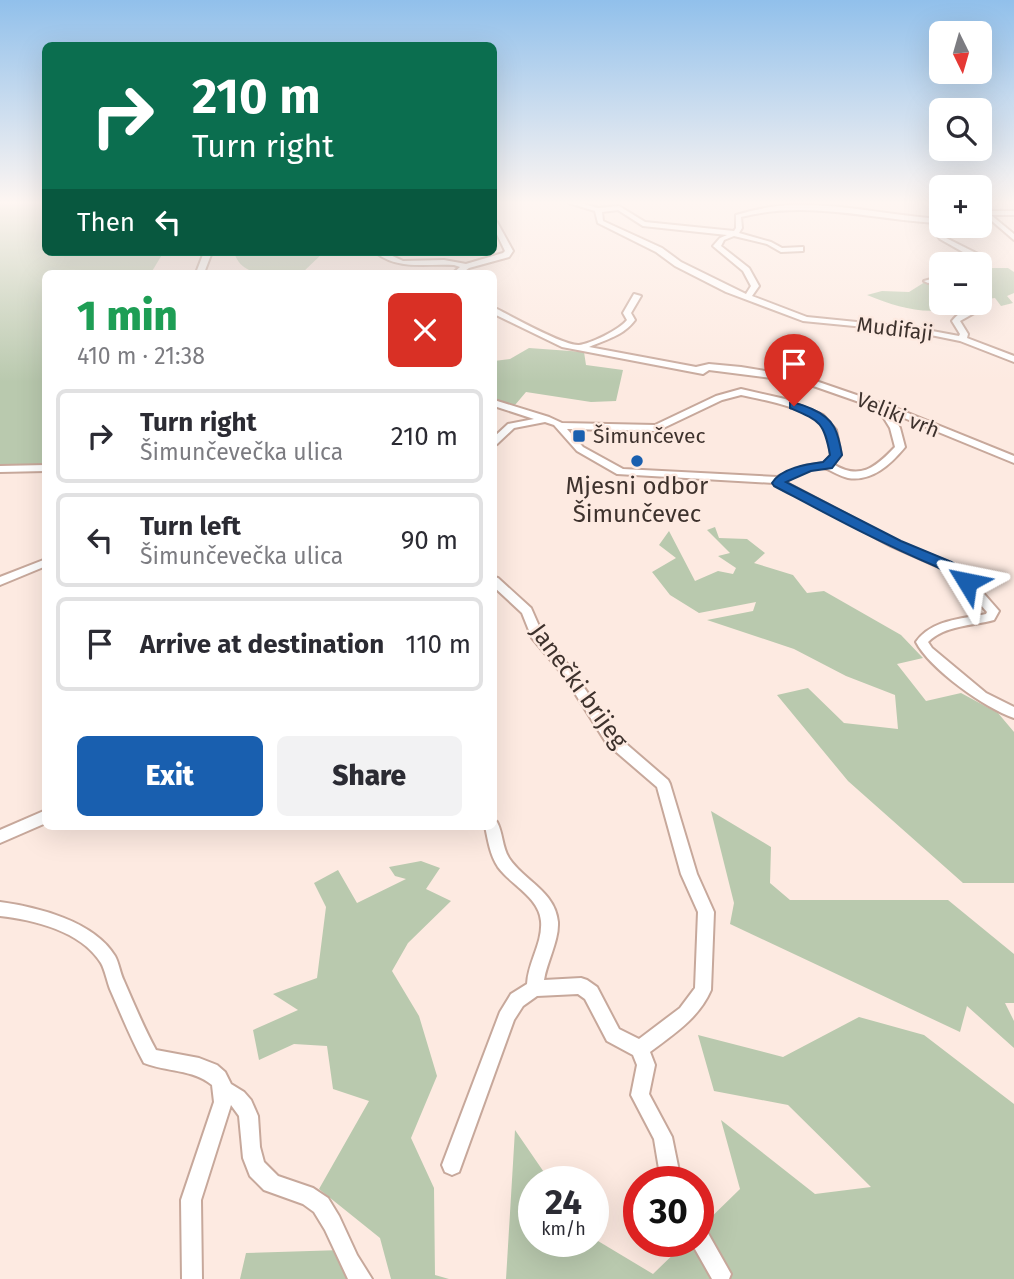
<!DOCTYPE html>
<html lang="en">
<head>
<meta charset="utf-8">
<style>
	:root { --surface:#fff; --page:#f2f2f3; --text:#2b2b33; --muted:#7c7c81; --line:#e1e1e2; --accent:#195faf }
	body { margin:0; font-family:"Fira Sans",sans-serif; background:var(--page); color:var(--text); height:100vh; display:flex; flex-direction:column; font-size:26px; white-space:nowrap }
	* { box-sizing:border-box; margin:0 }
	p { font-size:23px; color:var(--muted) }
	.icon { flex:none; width:38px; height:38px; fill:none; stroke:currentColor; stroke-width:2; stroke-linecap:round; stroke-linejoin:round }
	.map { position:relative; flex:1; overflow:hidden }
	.drawer { position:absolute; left:42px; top:270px; width:455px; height:560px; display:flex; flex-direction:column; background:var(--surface); border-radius:10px; box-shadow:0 7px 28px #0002 }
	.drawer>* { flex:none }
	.top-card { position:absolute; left:42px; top:42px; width:455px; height:214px; border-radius:10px; box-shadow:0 7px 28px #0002; background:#0b6e4f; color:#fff; overflow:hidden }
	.needle { width:46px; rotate:175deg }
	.controls { position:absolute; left:929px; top:21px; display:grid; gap:14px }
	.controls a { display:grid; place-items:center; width:63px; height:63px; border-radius:10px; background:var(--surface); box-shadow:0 7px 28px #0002; font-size:35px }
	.speed { position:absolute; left:518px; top:1166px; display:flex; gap:14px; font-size:35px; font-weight:700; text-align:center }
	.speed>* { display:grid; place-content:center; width:91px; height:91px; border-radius:50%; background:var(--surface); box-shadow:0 7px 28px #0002; line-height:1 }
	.speed small { font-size:18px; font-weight:400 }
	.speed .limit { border:10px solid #d22; background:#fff; color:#111 }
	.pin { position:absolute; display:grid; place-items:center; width:60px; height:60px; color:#fff; margin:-72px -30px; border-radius:50% 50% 50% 0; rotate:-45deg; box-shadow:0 0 7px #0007 }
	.pin .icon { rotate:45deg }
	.me { position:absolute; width:77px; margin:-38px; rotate:305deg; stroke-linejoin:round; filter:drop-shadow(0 0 5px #0008) }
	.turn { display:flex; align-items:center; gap:24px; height:147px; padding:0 35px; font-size:32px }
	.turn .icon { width:91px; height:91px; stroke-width:2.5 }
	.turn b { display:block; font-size:49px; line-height:60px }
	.then { display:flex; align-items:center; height:66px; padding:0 35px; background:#0003; gap:14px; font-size:26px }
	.round { display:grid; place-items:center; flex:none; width:74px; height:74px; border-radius:10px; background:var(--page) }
	.overview { display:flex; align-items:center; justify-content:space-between; height:119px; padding:0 35px }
	h1 { font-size:42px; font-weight:800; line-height:52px; color:#1e9e55 }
	.primary-button { display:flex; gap:14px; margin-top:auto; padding:14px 35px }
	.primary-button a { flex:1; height:80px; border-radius:10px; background:var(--accent); color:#fff; font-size:28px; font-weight:800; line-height:80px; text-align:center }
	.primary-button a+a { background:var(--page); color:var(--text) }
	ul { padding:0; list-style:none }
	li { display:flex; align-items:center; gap:21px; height:94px; margin:0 14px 10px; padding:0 21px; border:4px solid var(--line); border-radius:10px }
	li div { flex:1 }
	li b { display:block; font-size:26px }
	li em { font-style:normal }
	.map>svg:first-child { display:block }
	.green { fill:#b9c9ae }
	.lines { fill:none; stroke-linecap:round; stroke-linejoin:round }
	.minor-casing { stroke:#c7a89b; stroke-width:4 }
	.minor { fill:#fff; fill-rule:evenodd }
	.route { fill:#195faf; stroke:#103e72; stroke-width:2 }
	.poi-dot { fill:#195faf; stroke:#fdeae1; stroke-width:2.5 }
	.labels { text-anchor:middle; stroke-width:5; stroke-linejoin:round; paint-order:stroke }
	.far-street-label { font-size:21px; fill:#3e322d; stroke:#fdeae1 }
	.far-poi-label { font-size:21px; fill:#3e322d; stroke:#fdeae1; text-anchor:start }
	.poi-label { font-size:24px; fill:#3e322d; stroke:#fdeae1 }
	.street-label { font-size:24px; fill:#3e322d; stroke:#fdeae1 }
</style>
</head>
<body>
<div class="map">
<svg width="1014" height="1279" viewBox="0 0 1014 1279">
	<rect width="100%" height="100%" fill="#fdeae1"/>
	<path class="green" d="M0,203H45L46,252L163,253L151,273H46L45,464L0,465Z
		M234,252H324L302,273C278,273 242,281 234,252Z
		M984,268H1008L1014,272V293L1007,296L1013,303L1001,306L995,298L980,300V273Z
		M941,278L942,303H968C932,318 902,309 867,295L882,291L909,292L925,282Z
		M529,348L584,352L586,365L623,370L616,401L591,402L526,392L515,405L494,401V361L510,359Z
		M715,527L719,538L747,539L765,553L754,563L793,575L807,593L824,591L901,635L923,658L897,664L926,701L961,693L998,713L1014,732V883H963L848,781L777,695L808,688L844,723L898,729L895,695L846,676L794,649L707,620L753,611L756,602L699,613L670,595L652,572L676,558L659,545L669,531L695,581L718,571L733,574L736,568L718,556L730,553L707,530Z
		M711,811L771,847L770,883L790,900H948L1014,954V1003H1005L1014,1021V1048L967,1006L960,1032L730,924L734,903Z
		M421,861L440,868L426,889L451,901L408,943L392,971L419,1016L437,1076L411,1138L434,1188L435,1275L449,1279H391L380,1238L319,1189L369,1101L333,1089L327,1046L294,1044L259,1060L253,1030L298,1010L273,994L317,978L326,907L314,883L338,870L357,903L406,879L395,876L389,867Z
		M859,1017L924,1035L1014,1104V1279H506L515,1130L550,1181H534V1241H593V1238L653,1274L687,1241H698V1230L740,1189L721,1120L815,1194L871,1187L788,1105L714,1091L698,1035L783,1057Z
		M342,1250L353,1279H240L246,1253Z"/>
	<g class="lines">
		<defs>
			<path id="minor" d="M569,203H581L598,208L619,206L645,222L734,231L736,228V215C753,210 771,206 789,205C840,203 891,216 942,219L941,233L944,237L984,257L985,259L980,265L973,264L977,260L940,239L935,233V223C870,219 807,200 741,217L742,228L739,233L771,242L782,248L803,247V251L781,252L767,244L734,236L724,240L721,246L749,268L759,286L752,296L807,317L916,328L959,336L960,334L952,321C957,314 968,307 976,308V312L960,321L968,334L967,338L1014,356V362L960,341L916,332L803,321L726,292L675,266L656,252L598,223L595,211ZM618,210L643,226L727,235L720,238L713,246L743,271L751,286L746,294L681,262L662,248L603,221L602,212Z
				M980,203H983L988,211H1014V215H991L1014,234V240L985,215H980V211H982Z
				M494,220L497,222L513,251L509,257L469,268L462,273H453L460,267L454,265C426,263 399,271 375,252H384L403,261L444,260L466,264L503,253L505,251L494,228Z
				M204,252H212L204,273H196Z
				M942,276V280L928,283L924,281Z
				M634,294L641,296L631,313L635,320C623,336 607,339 589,347L696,367L709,364L741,367L807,378L903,411L1014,456V463L892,413L900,428L905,447C891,464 872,482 848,478C840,476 834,472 827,469C815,465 795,476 785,482L899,542L951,563L971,579L999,611L994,620C972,626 945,625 928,642L932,648L986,693L1014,707V718C985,708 930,669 916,642C931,620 961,619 986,614L987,612L963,585L943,569L891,546L774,483L617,474L577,451L554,425L545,422L514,428L497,444L494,445V437L508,424L534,419L494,406V400L549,417L562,423L655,425L716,396L741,389L785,399L823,415L836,430L841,455L833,464C860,481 876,467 895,447L890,428L882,415L885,411L802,382L709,370L703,374L562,347L494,314V309H497C513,317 564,346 579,345C590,344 619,330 627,320L623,313ZM741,395C764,400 818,409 827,432C829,439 830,448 831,455L824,463L804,466L777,477L623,469L583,447L567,429L657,431L722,400Z
				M46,465V471L0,472V466Z
				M46,559V566L0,585V577Z
				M494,577L498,578L531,608L542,633L572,670L617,736L668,780L670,784L697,874L714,912L711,990C699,1018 674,1034 650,1052L655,1065L649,1094L672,1137L681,1181H661L654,1139L631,1095L637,1065L633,1055L607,1041L585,999L578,994L537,996L523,1006L514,1020L459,1172L452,1175L445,1172L442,1165L500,1012L511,994L527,984C528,962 543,943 541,921C539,897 511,885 498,867C490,855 488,840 485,826H494V820L497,822C503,833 502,847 509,858C524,881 555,891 558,922C559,941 547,961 544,980L581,978L587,980L597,987L619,1029L639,1039L680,1008L695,988L698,912L681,874L657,787L607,744L564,676L532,638L522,613L494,587Z
				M46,810V823L0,843V830Z
				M0,902C37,907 94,921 115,956C119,963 120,973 124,981C134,1004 144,1028 156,1050L199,1058L217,1065L225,1072L231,1084L244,1092L251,1100L258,1116L260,1147L264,1162L278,1176L313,1188L328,1198L339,1216L357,1255L372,1279H348L325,1230L314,1212L303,1204L264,1190L250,1176L243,1158L239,1116L231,1105L201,1200L202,1279H182L181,1200L214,1102L212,1085C193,1069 166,1072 144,1063C131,1039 121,1014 110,989C107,981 105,970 101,963C81,931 34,920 0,916Z
				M698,1225L705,1228L731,1274L729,1279H712L691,1242L698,1241Z"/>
		</defs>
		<use href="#minor" class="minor-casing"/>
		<use href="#minor" class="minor"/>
	</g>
	<linearGradient id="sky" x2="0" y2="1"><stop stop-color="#91c0eb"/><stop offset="0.53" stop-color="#fef6f2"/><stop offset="1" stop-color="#fef6f2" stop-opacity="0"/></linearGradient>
	<rect width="1014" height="382" fill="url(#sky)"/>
	<path class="route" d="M790,403C798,402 805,406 812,409C835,419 838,432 842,455L832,468L811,471L786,482L901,541L952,562L973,578L975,582L973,585C958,589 948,571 935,566C880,543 827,514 774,486L772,483C781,468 807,464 823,462L830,455C824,422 820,421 790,408Z"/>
	<g class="poi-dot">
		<rect x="572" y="429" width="14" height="14" rx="3.5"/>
		<circle cx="637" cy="461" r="7"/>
	</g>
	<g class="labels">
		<g class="far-street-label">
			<text transform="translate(895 329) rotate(7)" y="7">Mudifaji</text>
			<text transform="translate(898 415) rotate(22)" y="7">Veliki vrh</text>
		</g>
		<g class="far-poi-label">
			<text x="593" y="443">Šimunčevec</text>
		</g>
		<g class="poi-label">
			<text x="637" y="494">Mjesni odbor<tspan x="637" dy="28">Šimunčevec</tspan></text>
		</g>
		<g class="street-label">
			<text transform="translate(579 686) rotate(54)" y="8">Janečki brijeg</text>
		</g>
	</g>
</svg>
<div class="controls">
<a><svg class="needle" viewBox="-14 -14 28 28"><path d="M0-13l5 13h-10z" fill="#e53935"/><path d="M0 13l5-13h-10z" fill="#7c7c81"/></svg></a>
<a><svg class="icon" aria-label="search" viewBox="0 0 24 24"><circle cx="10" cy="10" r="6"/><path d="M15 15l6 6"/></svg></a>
<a>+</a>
<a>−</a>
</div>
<div class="speed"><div>24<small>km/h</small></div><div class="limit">30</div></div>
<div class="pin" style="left:794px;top:406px;background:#d93025"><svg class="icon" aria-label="arrive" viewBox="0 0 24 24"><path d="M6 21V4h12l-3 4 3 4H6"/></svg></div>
<svg class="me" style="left:967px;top:582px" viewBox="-20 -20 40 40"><path d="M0-17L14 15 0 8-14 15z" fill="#195faf" stroke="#fff" stroke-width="4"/></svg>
<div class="top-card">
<div class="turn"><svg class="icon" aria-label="right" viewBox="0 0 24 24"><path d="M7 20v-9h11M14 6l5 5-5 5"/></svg><div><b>210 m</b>Turn right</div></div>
<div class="then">Then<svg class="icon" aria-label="left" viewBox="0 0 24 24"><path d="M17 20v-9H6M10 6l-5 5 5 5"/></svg></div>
</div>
<section class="drawer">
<div class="overview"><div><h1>1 min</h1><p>410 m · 21:38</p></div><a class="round" style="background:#d93025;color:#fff"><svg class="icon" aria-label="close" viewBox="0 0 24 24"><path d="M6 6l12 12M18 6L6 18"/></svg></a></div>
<ul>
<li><svg class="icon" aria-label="right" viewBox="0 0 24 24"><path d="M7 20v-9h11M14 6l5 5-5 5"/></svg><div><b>Turn right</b><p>Šimunčevečka ulica</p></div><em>210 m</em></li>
<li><svg class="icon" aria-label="left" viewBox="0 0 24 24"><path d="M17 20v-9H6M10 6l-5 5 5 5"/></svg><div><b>Turn left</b><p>Šimunčevečka ulica</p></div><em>90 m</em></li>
<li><svg class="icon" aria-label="arrive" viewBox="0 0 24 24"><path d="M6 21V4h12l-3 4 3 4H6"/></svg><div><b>Arrive at destination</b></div><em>110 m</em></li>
</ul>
<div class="primary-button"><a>Exit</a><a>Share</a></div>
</section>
</div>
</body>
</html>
